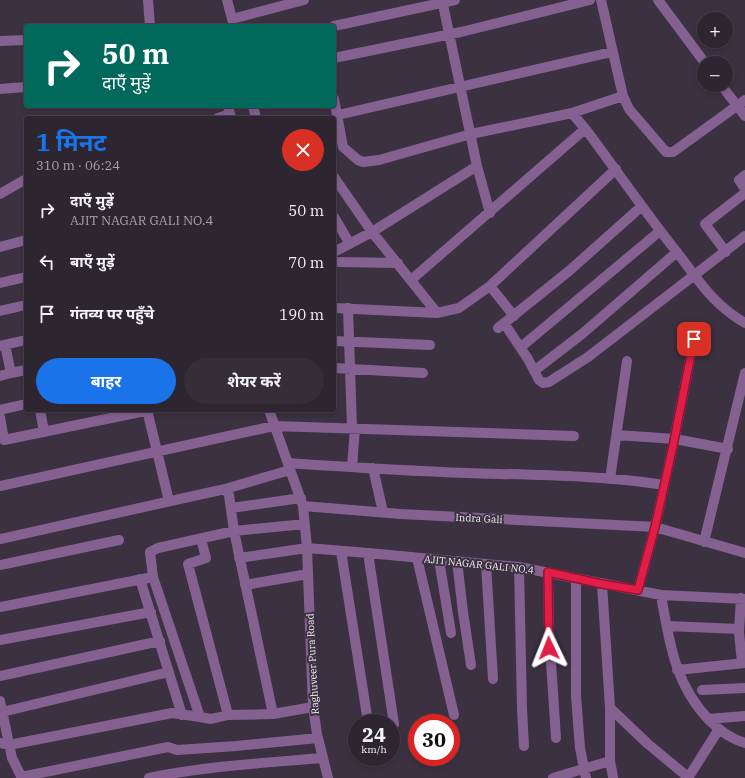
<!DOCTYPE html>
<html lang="hi">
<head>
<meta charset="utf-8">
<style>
	:root { --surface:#2d2530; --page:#352d38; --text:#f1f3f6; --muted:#a7a5ab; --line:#48424c; --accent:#1a73e8 }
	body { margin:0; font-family:"IBM Plex Serif","Noto Sans Devanagari",serif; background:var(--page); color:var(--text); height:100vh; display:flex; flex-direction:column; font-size:15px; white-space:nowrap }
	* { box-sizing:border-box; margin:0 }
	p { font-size:13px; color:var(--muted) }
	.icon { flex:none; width:22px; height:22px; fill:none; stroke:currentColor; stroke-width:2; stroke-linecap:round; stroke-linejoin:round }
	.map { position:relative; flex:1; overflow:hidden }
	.sheet { position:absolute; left:24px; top:116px; width:312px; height:296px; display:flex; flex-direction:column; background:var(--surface); border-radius:4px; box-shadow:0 2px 6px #0003,0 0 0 1px var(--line) }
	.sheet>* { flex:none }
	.top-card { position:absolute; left:24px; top:24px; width:312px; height:84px; border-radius:4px; box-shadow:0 2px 6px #0003,0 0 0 1px var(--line); background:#00695c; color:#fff; overflow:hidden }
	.fabs { position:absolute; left:697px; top:12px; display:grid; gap:8px }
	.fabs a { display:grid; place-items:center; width:36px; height:36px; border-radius:50%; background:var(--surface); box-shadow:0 2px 6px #0003,0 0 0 1px var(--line); font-size:20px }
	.speed { position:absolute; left:348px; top:714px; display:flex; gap:8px; font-size:20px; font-weight:700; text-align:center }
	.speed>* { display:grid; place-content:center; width:52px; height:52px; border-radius:50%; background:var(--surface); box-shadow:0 2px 6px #0003,0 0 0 1px var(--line); line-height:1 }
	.speed small { font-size:10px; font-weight:400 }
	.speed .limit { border:6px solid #d22; background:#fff; color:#111 }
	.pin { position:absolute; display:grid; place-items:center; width:34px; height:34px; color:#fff; margin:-17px; border-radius:8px; box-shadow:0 2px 6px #0006 }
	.me { position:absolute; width:44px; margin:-22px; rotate:358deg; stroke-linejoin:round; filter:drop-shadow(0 0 3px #0008) }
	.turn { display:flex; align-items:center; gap:14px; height:84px; padding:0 12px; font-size:18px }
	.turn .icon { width:52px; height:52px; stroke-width:2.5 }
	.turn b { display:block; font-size:28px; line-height:34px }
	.round { display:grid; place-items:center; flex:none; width:42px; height:42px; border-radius:21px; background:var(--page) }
	.headline { display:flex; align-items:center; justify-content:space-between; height:68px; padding:0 12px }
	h1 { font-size:24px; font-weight:700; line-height:30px; color:var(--accent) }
	.cta { display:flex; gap:8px; margin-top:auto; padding:8px 12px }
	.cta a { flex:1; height:46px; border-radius:24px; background:var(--accent); color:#fff; font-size:16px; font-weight:700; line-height:46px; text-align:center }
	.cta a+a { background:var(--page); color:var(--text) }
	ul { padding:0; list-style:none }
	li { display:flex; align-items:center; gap:12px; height:52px; padding:0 12px }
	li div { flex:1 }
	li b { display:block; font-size:15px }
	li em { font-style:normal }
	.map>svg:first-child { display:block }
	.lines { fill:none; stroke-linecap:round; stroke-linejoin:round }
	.minor { stroke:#856192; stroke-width:10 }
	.route-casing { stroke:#92132f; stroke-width:10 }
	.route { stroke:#e11d48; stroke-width:7 }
	.labels { text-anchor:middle; stroke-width:4; stroke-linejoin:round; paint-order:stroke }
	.street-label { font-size:10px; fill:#f5eff8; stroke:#3c3140 }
</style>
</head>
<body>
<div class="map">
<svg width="745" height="778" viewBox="0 0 745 778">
	<rect width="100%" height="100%" fill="#3c3140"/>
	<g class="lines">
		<path class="minor" d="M148,0L150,26
			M227,0L234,26
			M442,0L477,166L490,213
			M601,0L623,96L629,109L666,152H673L745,100
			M658,0L705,63
			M232,19L304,0
			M334,26L455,0
			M0,41L26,40
			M334,58L461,32L590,0
			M721,85L745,116
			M0,89L26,87
			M334,99L343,147L358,160L363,162L379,160L471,134L572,113L623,96
			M228,106L231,118
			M253,106L256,118
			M572,113L587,131
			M338,115L612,52
			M218,118L230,114
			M745,175L739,180L745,189
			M334,177L372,232L437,313
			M0,194L26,179
			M334,217L350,244
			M0,247L26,240
			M334,252L372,232L477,166
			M726,252L705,224L745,193
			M334,262L398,263
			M411,280L585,129L587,131C617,171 645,212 676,251C698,279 712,304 745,323
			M0,283L26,277
			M490,286L514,316
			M334,308L437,313L459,308L490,286L616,169
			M348,308L352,428
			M0,311L26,305
			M504,323L528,359L539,380L543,383L549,382L588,357L745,236
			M498,328L569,271L642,206
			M334,341L430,345
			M5,345L11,373L26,370
			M0,346L26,340
			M521,347L660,231
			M334,368L423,373
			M534,371L582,334L677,252
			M0,376L11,373
			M0,410L26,404
			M40,410L44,432
			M147,410L169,501
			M269,410L303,506L307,548L313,707L317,734L328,778
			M0,417L4,440L150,410
			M617,435L675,439L728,449
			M288,463C347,467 407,471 467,473C533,475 599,475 664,485
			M352,467L355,428
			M373,468L383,512
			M610,479L627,361
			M0,486L274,426L574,436
			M225,489L290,470
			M303,506L401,514L655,527L745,553
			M231,508L301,498
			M0,539L225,489L229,495L234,531L273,714L313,707
			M201,539L206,558L188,564L228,715
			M704,542L745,373
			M341,551L368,722
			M368,553L394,724
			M239,558L307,548L368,553L519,567L661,595L745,599
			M417,558L454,715
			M439,560L451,633
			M457,561L463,612L471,665
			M486,564L493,679
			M0,565L119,540
			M519,567L522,709L524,746
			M548,572L549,632L556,738
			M140,579L182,715
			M576,579V696L580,748L586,778
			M602,584L610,708V761L613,777
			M245,585L308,574
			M638,590L655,527L673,446L694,339
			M661,595C669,641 675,685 709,720C719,730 731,739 745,743
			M741,598L739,632L742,663
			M0,607L153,577
			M667,626L739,629
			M0,640L151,612
			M677,670L745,663
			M0,676L160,641
			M702,690L745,688
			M0,701L12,758L22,778
			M610,708L648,744L689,778
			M2,712L169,672
			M273,714L228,715L211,719L200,717L153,577L150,552L158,548L234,531L305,524
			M708,719L745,716
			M0,743L9,745L172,713L200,717
			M21,777L168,747L177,750L236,746L318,738
			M149,778C206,766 265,763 323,758
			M553,778L610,761
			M688,778L719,729"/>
	</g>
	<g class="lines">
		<defs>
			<path id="route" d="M549,648L548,572L602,584L638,590L655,527L673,446L694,339"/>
		</defs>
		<use href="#route" class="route-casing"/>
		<use href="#route" class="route"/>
	</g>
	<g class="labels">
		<g class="street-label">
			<text transform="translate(479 518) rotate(3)" y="4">Indra Gali</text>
			<text transform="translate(479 564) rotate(6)" y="4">AJIT NAGAR GALI NO.4</text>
			<text transform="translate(312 664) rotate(-93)" y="4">Raghuveer Pura Road</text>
		</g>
	</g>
</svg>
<div class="fabs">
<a>+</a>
<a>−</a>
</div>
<div class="speed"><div>24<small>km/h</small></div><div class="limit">30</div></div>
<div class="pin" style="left:694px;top:339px;background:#d93025"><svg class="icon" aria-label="arrive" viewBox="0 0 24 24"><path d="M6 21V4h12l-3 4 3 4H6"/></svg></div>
<svg class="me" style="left:549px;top:648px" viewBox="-20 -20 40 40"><path d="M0-17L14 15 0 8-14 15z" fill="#e11d48" stroke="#fff" stroke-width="4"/></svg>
<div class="top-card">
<div class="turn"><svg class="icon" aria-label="right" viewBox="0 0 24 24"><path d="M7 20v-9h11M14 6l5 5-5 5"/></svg><div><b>50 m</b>दाएँ मुड़ें</div></div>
</div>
<section class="sheet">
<div class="headline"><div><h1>1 मिनट</h1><p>310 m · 06:24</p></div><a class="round" style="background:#d93025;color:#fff"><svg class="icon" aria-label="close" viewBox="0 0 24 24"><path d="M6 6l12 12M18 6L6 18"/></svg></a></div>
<ul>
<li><svg class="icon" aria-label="right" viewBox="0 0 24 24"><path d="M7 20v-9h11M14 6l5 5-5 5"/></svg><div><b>दाएँ मुड़ें</b><p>AJIT NAGAR GALI NO.4</p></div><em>50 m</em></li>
<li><svg class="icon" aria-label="left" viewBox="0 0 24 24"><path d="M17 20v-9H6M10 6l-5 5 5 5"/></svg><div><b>बाएँ मुड़ें</b></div><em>70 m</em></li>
<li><svg class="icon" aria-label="arrive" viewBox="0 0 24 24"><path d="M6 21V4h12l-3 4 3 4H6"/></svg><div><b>गंतव्य पर पहुँचे</b></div><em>190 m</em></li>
</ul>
<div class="cta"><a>बाहर</a><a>शेयर करें</a></div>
</section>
</div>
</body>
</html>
